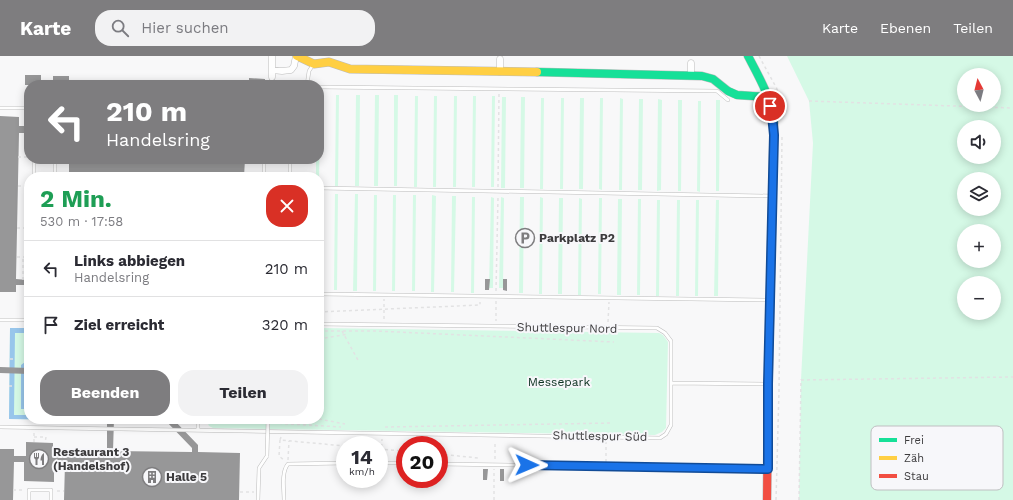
<!DOCTYPE html>
<html lang="de">
<head>
<meta charset="utf-8">
<style>
	:root { --surface:#fff; --page:#f2f2f3; --text:#2b2b33; --muted:#7c7c81; --line:#e1e1e2; --accent:#7e7d7f }
	body { margin:0; font-family:"Work Sans",sans-serif; background:var(--page); color:var(--text); height:100vh; display:flex; flex-direction:column; font-size:15px; white-space:nowrap }
	* { box-sizing:border-box; margin:0 }
	p { font-size:13px; color:var(--muted) }
	.icon { flex:none; width:22px; height:22px; fill:none; stroke:currentColor; stroke-width:2; stroke-linecap:round; stroke-linejoin:round }
	.map { position:relative; flex:1; overflow:hidden }
	.sheet { position:absolute; left:24px; top:116px; width:300px; height:252px; display:flex; flex-direction:column; background:var(--surface); border-radius:16px; box-shadow:0 2px 10px #0003 }
	.sheet>* { flex:none }
	.guide { position:absolute; left:24px; top:24px; width:300px; height:84px; border-radius:16px; box-shadow:0 2px 10px #0003; background:#7e7d7f; color:#fff; overflow:hidden }
	.needle { width:26px; rotate:353deg }
	.fabs { position:absolute; left:957px; top:12px; display:grid; gap:8px }
	.fabs a { display:grid; place-items:center; width:44px; height:44px; border-radius:50%; background:var(--surface); box-shadow:0 2px 10px #0003; font-size:20px }
	.speed { position:absolute; left:336px; top:380px; display:flex; gap:8px; font-size:20px; font-weight:700; text-align:center }
	.speed>* { display:grid; place-content:center; width:52px; height:52px; border-radius:50%; background:var(--surface); box-shadow:0 2px 10px #0003; line-height:1 }
	.speed small { font-size:10px; font-weight:400 }
	.speed .limit { border:6px solid #d22; background:#fff; color:#111 }
	.pin { position:absolute; display:grid; place-items:center; width:34px; height:34px; color:#fff; margin:-17px; border:2px solid #fff; border-radius:50%; box-shadow:0 1px 4px #0007 }
	.me { position:absolute; width:44px; margin:-22px; rotate:91deg; stroke-linejoin:round; filter:drop-shadow(0 0 3px #0008) }
	.turn { display:flex; align-items:center; gap:14px; height:84px; padding:0 16px; font-size:18px }
	.turn .icon { width:52px; height:52px; stroke-width:2.5 }
	.turn b { display:block; font-size:28px; line-height:34px }
	.round { display:grid; place-items:center; flex:none; width:42px; height:42px; border-radius:16px; background:var(--page) }
	.head { display:flex; align-items:center; justify-content:space-between; height:68px; padding:0 16px }
	h1 { font-size:24px; font-weight:700; line-height:30px; color:#1e9e55 }
	.primary-button { display:flex; gap:8px; margin-top:auto; padding:8px 16px }
	.primary-button a { flex:1; height:46px; border-radius:16px; background:var(--accent); color:#fff; font-size:16px; font-weight:700; line-height:46px; text-align:center }
	.primary-button a+a { background:var(--page); color:var(--text) }
	ul { padding:0; list-style:none }
	li { display:flex; align-items:center; gap:12px; height:56px; padding:0 16px; border-top:1px solid var(--line) }
	li div { flex:1 }
	li b { display:block; font-size:15px }
	li em { font-style:normal }
	header { display:flex; align-items:center; gap:24px; box-sizing:border-box; height:56px; padding:0 20px; background:var(--accent); color:#fff }
	header strong { font-size:19px }
	nav { display:flex; gap:22px; margin-inline-start:auto; font-size:14px }
	.search { width:280px; height:36px; background:var(--page); display:flex; align-items:center; gap:10px; box-sizing:border-box; padding:0 14px; border-radius:16px; color:var(--muted); font-size:15px }
	.map>svg:first-child { display:block }
	.green { fill:#d5f9e6; fill-rule:evenodd }
	.water { fill:#98c6eb }
	.building { fill:#979798 }
	.lines { fill:none; stroke-linecap:round; stroke-linejoin:round }
	.lane-casing { stroke:#bcbcbc; stroke-width:4 }
	.street-casing { stroke:#bcbcbc; stroke-width:7 }
	.fast-casing { stroke:#bcbcbc; stroke-width:9 }
	.slow-casing { stroke:#bcbcbc; stroke-width:9 }
	.jam-casing { stroke:#bcbcbc; stroke-width:9 }
	.path { stroke:#e2e2e3; stroke-width:1.5; stroke-dasharray:3 3; stroke-linecap:butt }
	.lane { stroke:#fefefe; stroke-width:3 }
	.street { stroke:#fefefe; stroke-width:6 }
	.fast { stroke:#16e098; stroke-width:8 }
	.slow { stroke:#ffcf43; stroke-width:8 }
	.jam { stroke:#f24e42; stroke-width:8 }
	.lane-bridge-casing { stroke:#bcbcbc; stroke-width:4; stroke-linecap:butt }
	.lane-bridge { stroke:#fefefe; stroke-width:3 }
	.route-casing { stroke:#114b97; stroke-width:10 }
	.route { stroke:#1a73e8; stroke-width:7 }
	.labels { text-anchor:middle; stroke-width:4; stroke-linejoin:round; paint-order:stroke }
	.poi-label { font-size:12px; font-weight:bold; fill:#3c3b3d; stroke:#f7f7fa; text-anchor:start }
	.street-label { font-size:12px; fill:#3c3b3d; stroke:#f7f7fa }
	.park-label { font-size:12px; fill:#0d3322; stroke:#f7f7fa }
	.key { fill:#f7f7fa; stroke:#bfbfc1; stroke-width:1 }
	.key-label { font-size:11px; fill:#3c3b3d }
</style>
</head>
<body>
<header>
<strong>Karte</strong>
<div class="search"><svg class="icon" aria-label="search" viewBox="0 0 24 24"><circle cx="10" cy="10" r="6"/><path d="M15 15l6 6"/></svg>Hier suchen</div>
<nav><a>Karte</a><a>Ebenen</a><a>Teilen</a></nav>
</header>
<div class="map">
<svg width="1013" height="444" viewBox="0 0 1013 444">
	<rect width="100%" height="100%" fill="#f8f8f9"/>
	<path class="green" d="M787,0H1013V444H799L801,324L813,87L809,45ZM964,19H994V49H964ZM964,71H994V101H964ZM964,123H994V153H964ZM964,175H994V205H964ZM964,227H994V257H964Z
		M319,38H320L319,129V121H316V103H319Z
		M336,39H339L338,130H335Z
		M356,39H360L359,130H355Z
		M375,39H379L378,130H374Z
		M394,39H398L397,130H394Z
		M415,40H418L417,131H414Z
		M434,40H437L436,131H433Z
		M454,40H457L456,131H453Z
		M473,40H476L475,131H472Z
		M492,40H495L494,131H491Z
		M502,41H506L505,132H501Z
		M521,41H525L524,132H520Z
		M541,42H544L543,133H540Z
		M561,42H564L563,133H560Z
		M580,42H584L583,133H579Z
		M600,42H603L602,134L599,133Z
		M620,42L623,43L622,134H619Z
		M639,43H643L642,134H638Z
		M658,43L662,44L661,134L657,135Z
		M678,44H682L681,135H678Z
		M716,44H720L719,135H716Z
		M698,45H701L700,136L697,135Z
		M335,138H338L337,234H334Z
		M355,138H358L357,235H353Z
		M374,139H377L376,235H373Z
		M393,139H396L395,235H392Z
		M413,139H416L415,235H412Z
		M432,139L436,140L434,236H431Z
		M452,140H456L454,236H451Z
		M472,141H475L474,237H471Z
		M491,141L494,142L493,232H489Z
		M501,141L504,142L503,232H499Z
		M520,141H524L523,237H519Z
		M540,141L543,142L542,238H539Z
		M559,142H563L562,238H558Z
		M579,142L582,143L581,239H578Z
		M599,142H602L601,238H598Z
		M618,143H622L621,239H617Z
		M638,143H641L640,239H637Z
		M657,144H660L659,240H656Z
		M677,144H680L679,240H676Z
		M696,144H699L698,240H695Z
		M716,144H719L718,240H714Z
		M10,272H29V363L74,364L9,363Z
		M319,272L659,277L663,279L668,286L666,372L662,376L655,379L213,372L209,370L206,363H319Z"/>
	<path class="water" d="M10,272H29V277H15L14,359H29V363L74,364L9,363Z
		M29,303V353H21V309Z"/>
	<path class="building" d="M25,19H41V29H25Z
		M53,20H69V29H53Z
		M249,22L265,23V29H249Z
		M0,60L19,61V70H29V77H19L16,223L27,224V205H29V229H16V236H0Z
		M69,103H245L244,121H69Z
		M485,223H490L489,234H485Z
		M503,223H507V235L503,234Z
		M0,311L29,312V318L0,317Z
		M107,363H114L113,395L192,396V392L164,363H173L198,389V396L240,397L239,444H64L65,407L54,406V426L24,425V406H14L13,444H0V393H14V400H26V386L53,387V401H65V394L107,395Z
		M483,413H488L487,424H483Z
		M500,413H504V425H500Z"/>
	<g class="lines">
		<defs>
			<path id="lane" d="M271,29L272,21
				M307,29L309,15L313,9
				M319,31L717,35L728,44
				M0,52H29
				M34,103V121
				M55,121V103
				M264,121V103
				M290,121V103
				M319,132L771,140
				M319,238L770,244
				M0,264H29
				M671,327L767,328
				M0,371L660,382L666,378L671,369V285L665,277L657,272L319,268
				M198,374V363
				M379,407H405
				M439,408L767,413
				M29,444V434H51V444
				M258,444L259,412L267,400
				M284,444C284,434 281,416 288,408L345,407"/>
			<path id="street" d="M500,3V16
				M272,14L282,15L291,14L294,10L296,0
				M691,19V7
				M272,21V0"/>
			<path id="fast" d="M748,0C759,21 772,43 774,67L768,342
				M537,16L702,20L713,23L728,35L737,39L767,41"/>
			<path id="slow" d="M297,0L314,8L329,6L350,13L537,16"/>
			<path id="jam" d="M767,444L768,342"/>
		</defs>
		<use href="#lane" class="lane-casing"/>
		<use href="#street" class="street-casing"/>
		<use href="#fast" class="fast-casing"/>
		<use href="#slow" class="slow-casing"/>
		<use href="#jam" class="jam-casing"/>
		<path class="path" d="M759,0L777,33L782,57L779,58
			M809,45L1013,52
			M18,101H29
			M245,105H259
			M18,130H29
			M498,131L499,37
			M17,172H29
			M17,201H29
			M23,224V201
			M496,235L498,141
			M496,245V265
			M319,256L480,249V246
			M384,263V243
			M608,266L609,246
			M319,275H376L614,286
			M342,275L359,306
			M319,283L348,278
			M10,303H15
			M9,330H14
			M319,363L345,368
			M211,364L263,367
			M273,367L341,371
			M385,371L613,367
			M34,381H46L45,387
			M281,381L280,384L345,390
			M280,384L279,400L285,405
			M34,386V377
			M379,393L405,395
			M439,398L478,402V404
			M381,403L382,383
			M495,403V385
			M288,404L289,385
			M606,406V386
			M13,434H23
			M57,435H64
			M240,436H254
			M494,444V413
			M776,444L779,335L782,80
			M799,444L801,324L1013,321"/>
		<use href="#lane" class="lane"/>
		<use href="#street" class="street"/>
		<use href="#fast" class="fast"/>
		<use href="#slow" class="slow"/>
		<use href="#jam" class="jam"/>
		<defs>
			<path id="lane-bridge" d="M267,400L268,363"/>
		</defs>
		<use href="#lane-bridge" class="lane-bridge-casing"/>
		<use href="#lane-bridge" class="lane-bridge"/>
	</g>
	<g class="lines">
		<defs>
			<path id="route" d="M527,409L768,413V328L774,79L772,59L770,50"/>
		</defs>
		<use href="#route" class="route-casing"/>
		<use href="#route" class="route"/>
	</g>
	<defs>
		<symbol id="parking-ring" viewBox="-11 -11 22 22"><circle r="9.5" fill="#f7f7fa" stroke="#7e7d7f" stroke-width="1.5"/><path d="M-3.5-5.5H1a3.5 3.5 0 0 1 0 7H-1V5.5H-3.5ZM-1-3.4V-.6H.8a1.4 1.4 0 0 0 0-2.8Z" fill="#7e7d7f"/></symbol>
		<symbol id="restaurant-ring" viewBox="-11 -11 22 22"><circle r="9.5" fill="#f7f7fa" stroke="#7e7d7f" stroke-width="1.5"/><path d="M-5-6h1v4h1v-4h1v4h1v-4h1v5L-1.5 .5V6h-2V.5L-5-1ZM5-6V6H3V1.5H1.5Q1.5-4 5-6Z" fill="#7e7d7f"/></symbol>
		<symbol id="building-ring" viewBox="-11 -11 22 22"><circle r="9.5" fill="#f7f7fa" stroke="#7e7d7f" stroke-width="1.5"/><path d="M-4-6H4V6H1V3H-1V6H-4ZM-2.5-4.3h1.7v1.8h-1.7ZM.8-4.3h1.7v1.8H.8ZM-2.5-1h1.7V.8h-1.7ZM.8-1h1.7V.8H.8Z" fill="#7e7d7f"/></symbol>
	</defs>
	<g fill-rule="evenodd">
		<use href="#parking-ring" x="514" y="171" width="22" height="22"/>
		<use href="#restaurant-ring" x="28" y="392" width="22" height="22"/>
		<use href="#building-ring" x="141" y="410" width="22" height="22"/>
	</g>
	<g class="labels">
		<g class="poi-label">
			<text x="539" y="186">Parkplatz P2</text>
			<text x="53" y="400">Restaurant 3<tspan x="53" dy="14">(Handelshof)</tspan></text>
			<text x="166" y="425">Halle 5</text>
		</g>
		<g class="street-label">
			<text transform="translate(567 272) rotate(1)" y="4">Shuttlespur Nord</text>
			<text transform="translate(600 380) rotate(1)" y="4">Shuttlespur Süd</text>
		</g>
		<g class="park-label">
			<text x="559" y="330">Messepark</text>
		</g>
	</g>
	<rect x="871" y="370" width="132" height="64" rx="6" class="key"/>
	<rect x="879" y="382" width="18" height="4" fill="#16e098"/>
	<rect x="879" y="400" width="18" height="4" fill="#ffcf43"/>
	<rect x="879" y="418" width="18" height="4" fill="#f24e42"/>
	<g class="key-label">
		<text x="904" y="388">Frei</text>
		<text x="904" y="406">Zäh</text>
		<text x="904" y="424">Stau</text>
	</g>
</svg>
<div class="fabs">
<a><svg class="needle" viewBox="-14 -14 28 28"><path d="M0-13l5 13h-10z" fill="#e53935"/><path d="M0 13l5-13h-10z" fill="#7c7c81"/></svg></a>
<a><svg class="icon" aria-label="sound" viewBox="0 0 24 24"><path d="M4 9h4l5-4v14l-5-4H4zM17 9q2 3 0 6"/></svg></a>
<a><svg class="icon" aria-label="layers" viewBox="0 0 24 24"><path d="M12 4l9 5-9 5-9-5zM3 14l9 5 9-5"/></svg></a>
<a>+</a>
<a>−</a>
</div>
<div class="speed"><div>14<small>km/h</small></div><div class="limit">20</div></div>
<div class="pin" style="left:770px;top:50px;background:#d93025"><svg class="icon" aria-label="arrive" viewBox="0 0 24 24"><path d="M6 21V4h12l-3 4 3 4H6"/></svg></div>
<svg class="me" style="left:527px;top:409px" viewBox="-20 -20 40 40"><path d="M0-17L14 15 0 8-14 15z" fill="#1a73e8" stroke="#fff" stroke-width="4"/></svg>
<div class="guide">
<div class="turn"><svg class="icon" aria-label="left" viewBox="0 0 24 24"><path d="M17 20v-9H6M10 6l-5 5 5 5"/></svg><div><b>210 m</b>Handelsring</div></div>
</div>
<section class="sheet">
<div class="head"><div><h1>2 Min.</h1><p>530 m · 17:58</p></div><a class="round" style="background:#d93025;color:#fff"><svg class="icon" aria-label="close" viewBox="0 0 24 24"><path d="M6 6l12 12M18 6L6 18"/></svg></a></div>
<ul>
<li><svg class="icon" aria-label="left" viewBox="0 0 24 24"><path d="M17 20v-9H6M10 6l-5 5 5 5"/></svg><div><b>Links abbiegen</b><p>Handelsring</p></div><em>210 m</em></li>
<li><svg class="icon" aria-label="arrive" viewBox="0 0 24 24"><path d="M6 21V4h12l-3 4 3 4H6"/></svg><div><b>Ziel erreicht</b></div><em>320 m</em></li>
</ul>
<div class="primary-button"><a>Beenden</a><a>Teilen</a></div>
</section>
</div>
</body>
</html>
